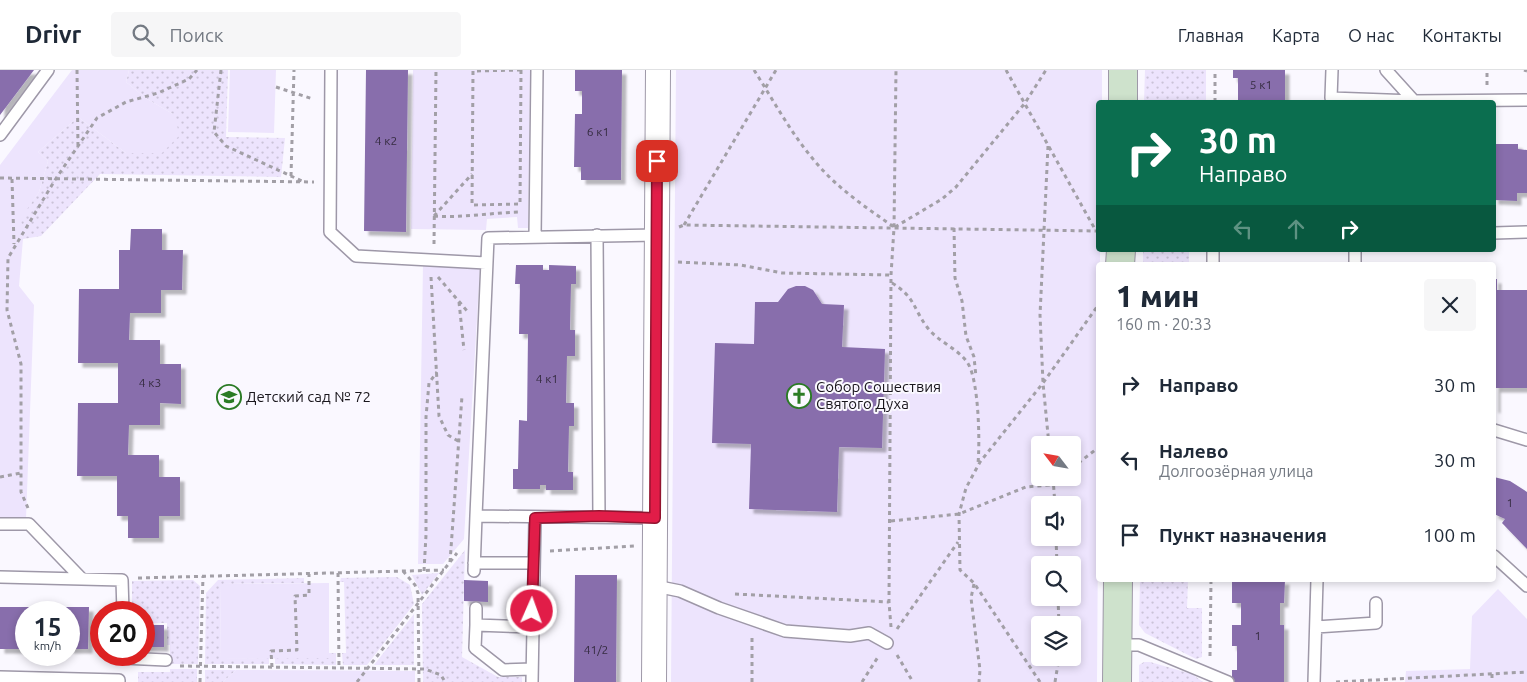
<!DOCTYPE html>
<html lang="ru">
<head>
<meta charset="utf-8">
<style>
	:root { --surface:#fff; --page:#f6f6f7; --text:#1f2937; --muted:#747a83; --line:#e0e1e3 }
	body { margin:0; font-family:Ubuntu,sans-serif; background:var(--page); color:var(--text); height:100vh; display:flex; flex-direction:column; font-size:19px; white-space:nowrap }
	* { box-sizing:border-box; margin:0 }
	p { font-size:16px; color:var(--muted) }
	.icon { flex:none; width:28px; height:28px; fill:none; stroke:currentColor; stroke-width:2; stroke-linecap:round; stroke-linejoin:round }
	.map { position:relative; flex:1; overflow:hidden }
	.sheet { position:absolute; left:1096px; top:192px; width:400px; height:320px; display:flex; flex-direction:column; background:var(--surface); border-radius:5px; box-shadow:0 2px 8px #0003 }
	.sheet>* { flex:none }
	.top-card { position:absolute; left:1096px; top:30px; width:400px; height:152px; border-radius:5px; box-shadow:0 2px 8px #0003; background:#0b6e4f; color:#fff; overflow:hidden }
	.needle { width:32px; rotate:301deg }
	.fabs { position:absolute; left:1031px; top:366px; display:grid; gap:10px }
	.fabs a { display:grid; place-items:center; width:50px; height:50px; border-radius:5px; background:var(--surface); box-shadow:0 2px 8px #0003; font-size:25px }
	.speed { position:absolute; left:15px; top:531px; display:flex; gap:10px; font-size:25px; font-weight:700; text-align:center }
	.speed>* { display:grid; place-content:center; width:65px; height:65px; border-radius:50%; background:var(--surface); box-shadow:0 2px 8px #0003; line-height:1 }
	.speed small { font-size:12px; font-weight:400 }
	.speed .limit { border:8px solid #d22; background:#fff; color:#111 }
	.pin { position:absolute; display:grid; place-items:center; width:42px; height:42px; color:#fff; margin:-21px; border-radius:10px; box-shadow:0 2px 8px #0006 }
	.me { position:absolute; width:55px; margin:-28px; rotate:2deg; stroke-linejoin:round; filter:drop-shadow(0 0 4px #0008) }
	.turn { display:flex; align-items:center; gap:18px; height:105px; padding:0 20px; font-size:22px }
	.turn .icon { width:65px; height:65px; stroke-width:2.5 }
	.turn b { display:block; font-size:35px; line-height:42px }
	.lanes { display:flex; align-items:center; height:48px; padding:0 20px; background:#0003; justify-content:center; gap:25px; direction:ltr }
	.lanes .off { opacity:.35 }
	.round { display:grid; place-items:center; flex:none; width:52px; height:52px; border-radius:5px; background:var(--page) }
	.summary { display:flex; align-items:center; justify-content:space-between; height:85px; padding:0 20px }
	h1 { font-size:30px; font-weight:800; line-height:38px }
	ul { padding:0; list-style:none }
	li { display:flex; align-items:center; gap:15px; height:75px; padding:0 20px }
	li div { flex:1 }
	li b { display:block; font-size:19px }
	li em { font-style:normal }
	header { display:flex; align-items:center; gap:30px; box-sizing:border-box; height:70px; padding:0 25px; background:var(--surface); border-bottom:1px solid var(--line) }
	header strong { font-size:24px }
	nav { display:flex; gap:28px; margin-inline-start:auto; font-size:18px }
	.search { width:350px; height:45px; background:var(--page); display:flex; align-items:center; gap:12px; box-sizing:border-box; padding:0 18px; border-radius:5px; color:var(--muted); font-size:19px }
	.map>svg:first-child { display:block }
	.grass { fill:url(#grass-dots) }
	.park { fill:#ede4fd; fill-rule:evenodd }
	.building { fill:#886eac; filter:url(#shadow) }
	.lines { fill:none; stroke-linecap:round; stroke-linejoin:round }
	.lane-casing { stroke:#9e98a8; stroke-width:14 }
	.street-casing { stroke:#9e98a8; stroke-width:26 }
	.secondary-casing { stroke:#9e98a8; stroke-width:30 }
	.path { stroke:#a29fa6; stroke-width:3; stroke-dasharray:4 4; stroke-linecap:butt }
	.lane { stroke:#fff; stroke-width:11 }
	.street { stroke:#fff; stroke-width:24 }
	.secondary { stroke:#cee2cc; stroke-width:28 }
	.route-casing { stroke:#92132f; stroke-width:12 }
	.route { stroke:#e11d48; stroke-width:9 }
	.labels { text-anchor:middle; stroke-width:4; stroke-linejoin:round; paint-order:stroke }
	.number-label { font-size:12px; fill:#352c40 }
	.poi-label { font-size:15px; fill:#19161c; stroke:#faf8ff; text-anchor:start }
</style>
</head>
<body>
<header>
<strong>Drivr</strong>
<div class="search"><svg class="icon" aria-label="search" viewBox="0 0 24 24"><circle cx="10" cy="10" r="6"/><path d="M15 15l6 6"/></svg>Поиск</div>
<nav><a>Главная</a><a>Карта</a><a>О нас</a><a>Контакты</a></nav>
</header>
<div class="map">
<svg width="1527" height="612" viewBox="0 0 1527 612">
	<defs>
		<pattern id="grass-dots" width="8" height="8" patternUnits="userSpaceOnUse" patternTransform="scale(1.25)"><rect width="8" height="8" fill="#ede4fd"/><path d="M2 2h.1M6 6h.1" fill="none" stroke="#cbc3d8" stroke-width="1.8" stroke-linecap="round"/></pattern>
		<filter id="shadow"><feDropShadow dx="4.5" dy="4.5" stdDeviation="1" flood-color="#0004"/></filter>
	</defs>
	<rect width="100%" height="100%" fill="#faf8ff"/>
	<path class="grass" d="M129,0H228L226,67L285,68L281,107L100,104L41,166L23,169L20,148L39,122L48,91L38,82L78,47L126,83L173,44L147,29L126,12Z
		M1145,0H1206V32H1144Z
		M1143,180H1189V195H1143Z
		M465,480L462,587L498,607H522V612H423L422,534Z
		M439,503L422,525L412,505Z
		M397,507L410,515L414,534L367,595H343L342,583H346L344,512H340L341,508Z
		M304,508V513L220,514L221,589L269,588V594H205L206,523L218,510Z
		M193,510L200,516L198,594H170V575H167V553H144V542H132V511Z
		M1140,510H1188L1187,538H1202V587L1196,589L1145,563L1139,555Z
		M414,544V595H374Z
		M329,583H336V595L275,594V588H329Z
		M1144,592H1150L1192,604L1203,612H1139V595Z
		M170,599H197V612H138V602H170Z
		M205,600H236L223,612H205Z"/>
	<path class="park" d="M72,0H129L126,12L147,29L173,44L180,65L162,83H126L78,47L38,82L48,91L39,122L21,148L23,169L19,216L34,235L26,449H0V95Z
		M230,0H276L274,63L228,62Z
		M413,0H530L528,158H518L517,147L487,149L486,160L411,159Z
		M676,0H1102V32H1099L1100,180L1097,612H671ZM1040,375H1072V408H1040ZM1040,435H1072V468H1040ZM1040,495H1072V528H1040ZM1040,555H1072V588H1040Z
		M423,195L480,197L464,469L443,494H418Z
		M329,513V588L221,589L220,514Z
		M1498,519L1527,549V612H1405L1406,601L1470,599L1472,546Z
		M236,600L415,601V612H223Z"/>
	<path class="building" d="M0,0H34L0,45Z
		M366,0H408L406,162L364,161Z
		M575,0H622L621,110H581V97H574L575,44H582V21H575Z
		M1233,0H1285V32H1238V8H1233Z
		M1494,74H1518V79L1527,80V123H1517V131L1494,130Z
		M131,159H162V180H183L182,220H161V243H130L129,270H160V294H181V334L160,333V355H129L128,385H159V407H180V446H159V468H128V446H117V406H77L78,333H118V293H78L79,219H119V180H130Z
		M516,195H543V200H549V195L576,196V214H571L570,260H575V286H567L566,333H574V356H569L568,402H573V420H546V415H540V419H513V399H518L519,350L527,351L528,264H519L520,214H515Z
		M1494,209H1497V220H1527V318H1496V339L1494,338Z
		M796,216H805L813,220L822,234L844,235L842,277L885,279L882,378L839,377L837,442L749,439L751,374L712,373L715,273L754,274L755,232H778L788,219Z
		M1494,407L1510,411L1527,422V479L1502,453L1505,449L1494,444Z
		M575,505H617L616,612H574Z
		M464,510L488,511V532L464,531Z
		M1285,510L1284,533H1280V555H1284V612H1232V600H1237V576H1232V555H1241V533H1232V511Z
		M0,537H89L88,579H69V542H26V579H0Z
		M144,555H164V577H144Z"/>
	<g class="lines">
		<defs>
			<path id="lane" d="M331,0L330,162L356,186L486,193
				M1332,0L1331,28L1414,31L1527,30
				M1386,0L1414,31
				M0,65L48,0
				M1494,163L1527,162
				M597,165L599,446
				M535,166L537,0
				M1213,195V180
				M1355,195V180
				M1494,360L1527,370
				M655,448L476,446L488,168L657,165
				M0,454H29L81,508
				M1494,486L1527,516
				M474,493H534
				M474,501L476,446
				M0,507L122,510L123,542
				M655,516L680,521L719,538L785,561L850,566L869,563L887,573
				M476,538V555L532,557
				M476,555L475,578L503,600L532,599
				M1316,557L1376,553V533
				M1117,575H1139L1228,612
				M123,588L166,590
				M0,607L119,610V612
				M532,612L535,448
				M1314,612L1317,510"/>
			<path id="street" d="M654,612L658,0"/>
			<path id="secondary" d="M1123,32V0
				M1120,195L1121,180
				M1117,612L1118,510"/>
		</defs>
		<use href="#lane" class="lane-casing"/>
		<use href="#street" class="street-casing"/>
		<use href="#secondary" class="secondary-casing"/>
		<path class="path" d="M77,0L78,77
			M221,0L214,62L226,76L304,112
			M521,0L520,134L472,135L473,1Z
			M754,0C775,33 793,67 819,96C840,120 868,139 894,157
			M1006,0L1096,161
			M1524,0L1527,1
			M1487,15V0
			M276,17L313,29
			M1215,32V0
			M1048,76L1040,245L1043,313L1049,375
			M291,106L294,0
			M0,108L314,112
			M12,109L14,174
			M434,146C462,148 490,143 518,142
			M434,146L472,104
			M684,155L776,0
			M679,157L684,155L1099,161
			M895,157L942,129L956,117L1025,33L1046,0
			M954,158L955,208L962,231L966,266L974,287L976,307
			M434,174L436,0
			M678,192L741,195L782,203L891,205
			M431,207L439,346L448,365L458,371
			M438,207L468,242
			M892,213C915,227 913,238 927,257C937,271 957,278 967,292C979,308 980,373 978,393
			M459,232L464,280
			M1072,398L1099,377
			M0,407L21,403
			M1053,408L1055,435
			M28,438L21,422V294L7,240L8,188L55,110L97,48L126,32L158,23L189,9L197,0
			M891,451L959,444L1026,417L1049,415L1060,408
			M1056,468L1057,495
			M550,481L634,476
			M450,492L462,326
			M403,501L415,515L418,523L419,612
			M424,501L426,465V347L429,313L437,302
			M338,503L339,598
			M138,508L444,500
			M974,514L971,528L980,600L979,612
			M735,524L889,532
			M1058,528L1059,555
			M891,557L889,532L891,205L894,158L896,0
			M897,559L958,472
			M897,585L913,612
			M1210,586L1211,510
			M180,596L425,599L441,605L445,612
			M272,597L271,581L297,580L295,526L309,525V504
			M1492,604V612
			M200,612L203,506
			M357,612L457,483
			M752,612V568
			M862,612L878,587
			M1040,612L974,513L960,500L959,444L966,418L980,392L1043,313L1099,234
			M1055,612L1059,588
			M1336,612L1527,602"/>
		<use href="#lane" class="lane"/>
		<use href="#street" class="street"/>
		<use href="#secondary" class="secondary"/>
	</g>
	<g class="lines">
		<defs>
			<path id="route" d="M532,541L535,448L599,446L655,448L657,91"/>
		</defs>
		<use href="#route" class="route-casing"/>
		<use href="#route" class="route"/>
	</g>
	<defs>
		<symbol id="church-ring" viewBox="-11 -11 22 22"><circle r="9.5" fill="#faf8ff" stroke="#2b7b25" stroke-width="1.5"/><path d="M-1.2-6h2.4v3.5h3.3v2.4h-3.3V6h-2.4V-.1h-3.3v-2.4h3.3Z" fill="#2b7b25"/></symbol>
		<symbol id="school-ring" viewBox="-11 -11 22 22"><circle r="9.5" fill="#faf8ff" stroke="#2b7b25" stroke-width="1.5"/><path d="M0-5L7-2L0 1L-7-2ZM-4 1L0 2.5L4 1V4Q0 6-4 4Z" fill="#2b7b25"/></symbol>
	</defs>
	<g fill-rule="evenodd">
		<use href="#church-ring" x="785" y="312" width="28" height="28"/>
		<use href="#school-ring" x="215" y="313" width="28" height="28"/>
	</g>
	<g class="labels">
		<g class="number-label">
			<text x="1261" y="19">5 к1</text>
			<text x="598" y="66">6 к1</text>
			<text x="386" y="75">4 к2</text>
			<text x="547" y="313">4 к1</text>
			<text x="150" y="317">4 к3</text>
			<text x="1510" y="437">1</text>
			<text x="1258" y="570">1</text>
			<text x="596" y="584">41/2</text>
		</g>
		<g class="poi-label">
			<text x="816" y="322">Собор Сошествия<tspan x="816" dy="17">Святого Духа</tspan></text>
			<text x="246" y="332">Детский сад № 72</text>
		</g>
	</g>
</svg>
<div class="fabs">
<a><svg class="needle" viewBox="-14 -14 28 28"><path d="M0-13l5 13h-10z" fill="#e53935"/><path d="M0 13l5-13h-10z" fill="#747a83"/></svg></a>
<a><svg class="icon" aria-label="sound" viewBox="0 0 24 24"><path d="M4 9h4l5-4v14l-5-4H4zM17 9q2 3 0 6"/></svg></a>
<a><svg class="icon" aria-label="search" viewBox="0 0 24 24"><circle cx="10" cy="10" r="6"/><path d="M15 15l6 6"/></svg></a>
<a><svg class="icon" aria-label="layers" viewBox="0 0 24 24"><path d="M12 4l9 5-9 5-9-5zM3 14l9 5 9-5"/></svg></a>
</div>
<div class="speed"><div>15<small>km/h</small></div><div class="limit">20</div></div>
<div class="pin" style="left:657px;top:91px;background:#d93025"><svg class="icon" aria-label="arrive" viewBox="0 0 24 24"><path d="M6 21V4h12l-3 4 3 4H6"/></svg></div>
<svg class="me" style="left:532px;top:541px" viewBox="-20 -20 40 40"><circle r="17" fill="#e11d48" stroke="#fff" stroke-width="3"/><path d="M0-11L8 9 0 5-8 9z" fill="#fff"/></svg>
<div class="top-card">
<div class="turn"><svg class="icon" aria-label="right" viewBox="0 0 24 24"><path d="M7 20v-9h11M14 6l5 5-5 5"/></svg><div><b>30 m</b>Направо</div></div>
<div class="lanes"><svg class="icon off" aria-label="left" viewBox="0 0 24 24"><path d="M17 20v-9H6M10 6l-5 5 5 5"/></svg><svg class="icon off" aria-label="ahead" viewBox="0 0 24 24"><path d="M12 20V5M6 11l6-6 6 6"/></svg><svg class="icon" aria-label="right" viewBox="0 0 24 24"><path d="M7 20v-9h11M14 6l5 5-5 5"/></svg></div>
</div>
<section class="sheet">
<div class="summary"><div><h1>1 мин</h1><p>160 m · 20:33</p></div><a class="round"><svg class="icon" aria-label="close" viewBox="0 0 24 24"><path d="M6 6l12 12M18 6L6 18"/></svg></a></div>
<ul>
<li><svg class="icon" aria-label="right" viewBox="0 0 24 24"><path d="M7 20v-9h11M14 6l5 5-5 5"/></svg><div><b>Направо</b></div><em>30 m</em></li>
<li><svg class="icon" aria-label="left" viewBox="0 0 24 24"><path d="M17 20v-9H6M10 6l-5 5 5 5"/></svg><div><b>Налево</b><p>Долгоозёрная улица</p></div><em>30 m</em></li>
<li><svg class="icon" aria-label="arrive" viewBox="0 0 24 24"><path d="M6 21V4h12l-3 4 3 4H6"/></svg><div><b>Пункт назначения</b></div><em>100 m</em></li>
</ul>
</section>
</div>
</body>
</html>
